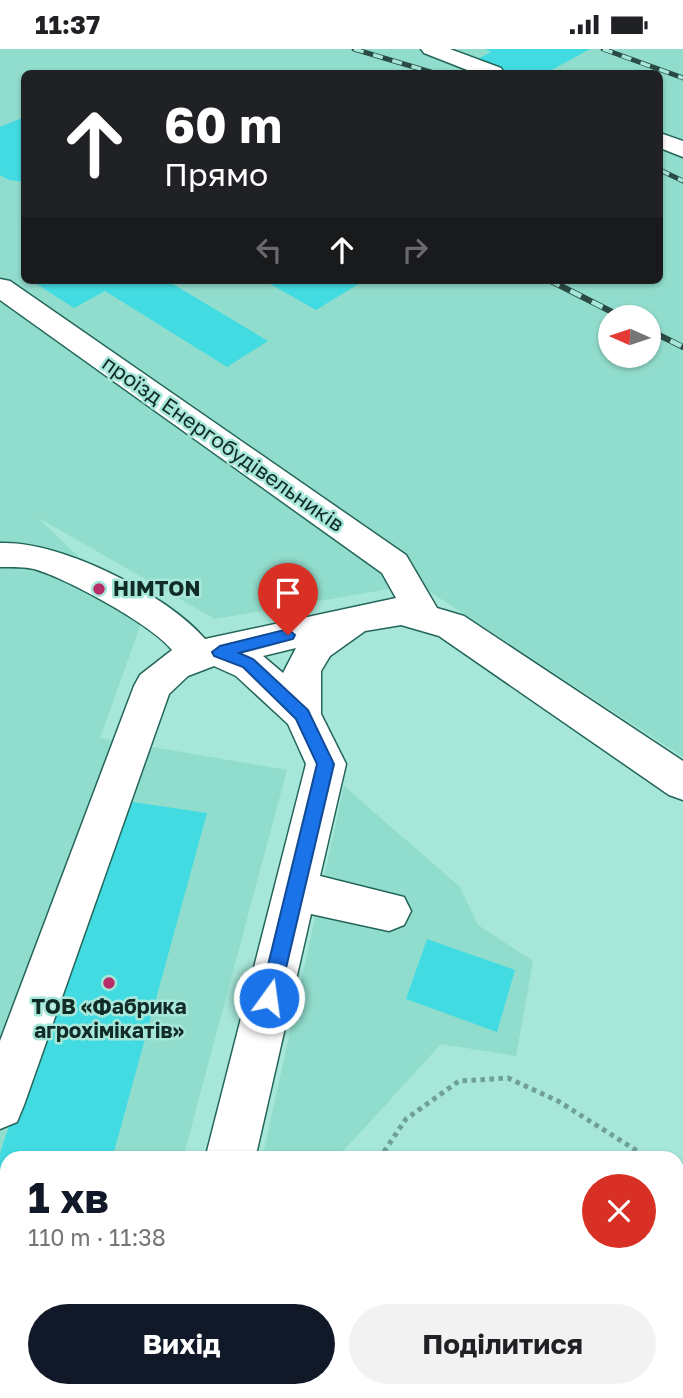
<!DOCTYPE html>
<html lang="uk">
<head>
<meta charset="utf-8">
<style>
	:root { --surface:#fff; --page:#f2f2f2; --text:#202124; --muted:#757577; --accent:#111827 }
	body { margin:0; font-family:"Golos Text",sans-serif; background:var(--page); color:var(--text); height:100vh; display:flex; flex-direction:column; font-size:26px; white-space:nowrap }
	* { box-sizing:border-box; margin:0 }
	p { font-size:23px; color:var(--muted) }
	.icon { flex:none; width:38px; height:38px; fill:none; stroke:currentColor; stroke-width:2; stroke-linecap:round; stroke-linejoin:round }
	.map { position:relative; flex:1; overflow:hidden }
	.details { position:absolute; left:0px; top:1102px; width:684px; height:247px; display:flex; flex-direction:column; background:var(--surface); border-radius:21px 21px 0 0; box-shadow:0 2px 5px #0004 }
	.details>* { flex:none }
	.banner { position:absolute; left:21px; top:21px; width:642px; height:214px; border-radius:10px; box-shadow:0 2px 5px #0004; background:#202124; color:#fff; overflow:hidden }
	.needle { width:46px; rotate:273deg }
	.controls { position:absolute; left:598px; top:256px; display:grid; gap:14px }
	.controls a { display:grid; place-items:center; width:63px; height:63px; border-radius:50%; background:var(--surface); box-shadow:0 2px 5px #0004; font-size:35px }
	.pin { position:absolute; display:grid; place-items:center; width:60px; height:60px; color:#fff; margin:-72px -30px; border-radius:50% 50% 50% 0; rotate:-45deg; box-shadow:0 0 7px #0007 }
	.pin .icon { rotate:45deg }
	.me { position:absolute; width:77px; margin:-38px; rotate:14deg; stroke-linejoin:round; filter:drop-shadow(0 0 5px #0008) }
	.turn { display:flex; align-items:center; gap:24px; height:147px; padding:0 28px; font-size:32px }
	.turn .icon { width:91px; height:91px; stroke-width:2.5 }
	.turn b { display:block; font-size:49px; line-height:60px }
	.lanes { display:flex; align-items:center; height:66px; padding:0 28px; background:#0003; justify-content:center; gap:35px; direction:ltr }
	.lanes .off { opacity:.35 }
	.round { display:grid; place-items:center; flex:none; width:74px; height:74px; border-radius:37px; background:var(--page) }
	.summary { display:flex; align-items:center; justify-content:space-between; height:119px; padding:0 28px }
	h1 { font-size:42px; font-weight:700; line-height:52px; color:var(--accent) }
	.action { display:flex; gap:14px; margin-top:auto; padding:14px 28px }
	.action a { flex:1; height:80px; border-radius:42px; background:var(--accent); color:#fff; font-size:28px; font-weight:700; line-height:80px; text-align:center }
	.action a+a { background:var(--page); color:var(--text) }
	.status { display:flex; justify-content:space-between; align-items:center; height:49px; padding:0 35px; background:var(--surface); direction:ltr }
	.status svg { height:19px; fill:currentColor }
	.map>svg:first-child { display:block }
	.built { fill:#91ddcd; fill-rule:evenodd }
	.water { fill:#3e9dd8 }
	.building { fill:#42dbe2 }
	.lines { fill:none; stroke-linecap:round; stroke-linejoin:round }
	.minor-casing { stroke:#24655a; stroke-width:3 }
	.path { stroke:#6ea096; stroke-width:5; stroke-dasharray:4.5 4.5; stroke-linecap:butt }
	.minor { fill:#fff; fill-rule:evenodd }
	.rail-far1-casing { stroke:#2a4c45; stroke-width:5 }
	.rail-casing { stroke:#2a4c45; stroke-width:6 }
	.rail-far1 { stroke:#a6e7d9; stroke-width:3.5; stroke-dasharray:10; stroke-linecap:butt }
	.rail { stroke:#a6e7d9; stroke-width:4.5; stroke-dasharray:12; stroke-linecap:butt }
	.route { fill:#1a73e8; stroke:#114b97; stroke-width:2 }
	.poi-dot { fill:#b72d68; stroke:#a6e7d9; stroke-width:2.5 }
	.labels { text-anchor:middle; stroke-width:5; stroke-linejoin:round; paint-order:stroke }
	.street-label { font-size:21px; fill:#112c27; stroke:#a6e7d9 }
	.poi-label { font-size:21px; font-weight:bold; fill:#112c27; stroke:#a6e7d9; text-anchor:start }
</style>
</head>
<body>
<div class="status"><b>11:37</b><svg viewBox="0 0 49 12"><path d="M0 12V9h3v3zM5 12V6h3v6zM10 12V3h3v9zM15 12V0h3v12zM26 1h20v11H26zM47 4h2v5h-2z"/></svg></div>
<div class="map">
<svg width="683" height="1349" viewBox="0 0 683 1349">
	<rect width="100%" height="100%" fill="#a6e7d9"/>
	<path class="built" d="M0,0H683V708L418,535L215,570L37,468L143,569L100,689L287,721L183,1109L7,1110V1342H121L119,1349H0ZM24,24H660V231H24ZM611,268H649V306H611Z
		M344,737L460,838L478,876L533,912L516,1007L441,995L337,1109L262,1110Z"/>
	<path class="water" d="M677,1223L683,1229V1349H333L334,1342H677Z"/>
	<path class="building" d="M485,0H590L546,24H506L474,12L491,3Z
		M24,68V133L9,131L0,126V78Z
		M40,231H166L268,292L227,318L105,242L74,259L35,234Z
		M263,231H365L316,261Z
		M119,751L207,764L112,1110H7V1283L0,1281V1104Z
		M427,890L515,921L497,983L406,950Z"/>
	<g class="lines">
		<defs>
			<path id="minor" d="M421,0H450L501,19L504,24H475L424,4Z
				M660,84L683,92V108L660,99Z
				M0,230L10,232L406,506L437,559L464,567L683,712V751L669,746L439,587L401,576L365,582L330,607L321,622V665L346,715L320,827L404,848L411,862L404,876L389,882L311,865L255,1110H205L306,715L288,675L236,627L214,617L188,627L169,645L24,1056L17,1073L0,1080V992L134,637L140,626L172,601C152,576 74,534 43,523C29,517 15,518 0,518V494C59,491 167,545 205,590L396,549L382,524L0,251ZM296,599L283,624L263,607Z
				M146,1342H202L201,1349H145Z"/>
		</defs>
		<use href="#minor" class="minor-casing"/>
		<path class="path" d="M379,1110L406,1070L459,1032L508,1029L558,1052L650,1110
			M677,1126L683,1130"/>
		<use href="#minor" class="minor"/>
		<defs>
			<path id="rail-far1" d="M354,0L434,24
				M603,0L683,29
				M660,121L683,132"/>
			<path id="rail" d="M549,231L622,268
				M649,281L683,298"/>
		</defs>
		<use href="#rail-far1" class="rail-far1-casing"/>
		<use href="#rail" class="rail-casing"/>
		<use href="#rail-far1" class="rail-far1"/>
		<use href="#rail" class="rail"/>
	</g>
	<path class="route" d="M288,580L295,586L293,590L239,604L253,610L308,661L334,715L279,949L276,955L269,958L263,955L260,949L317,715L296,670L243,618L214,607L212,603L220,597Z"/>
	<g class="poi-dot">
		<circle cx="99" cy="540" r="7"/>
		<circle cx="109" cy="934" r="7"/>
	</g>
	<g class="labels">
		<g class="street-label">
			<text transform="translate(223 395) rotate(35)" y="7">проїзд Енергобудівельників</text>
		</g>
		<g class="poi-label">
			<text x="113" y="547">HIMTON</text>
			<text x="109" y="965" text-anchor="middle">ТОВ «Фабрика<tspan x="109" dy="24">агрохімікатів»</tspan></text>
		</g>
	</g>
</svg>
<div class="controls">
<a><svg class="needle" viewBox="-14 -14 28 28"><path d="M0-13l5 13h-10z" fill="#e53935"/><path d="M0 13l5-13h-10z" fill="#757577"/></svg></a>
</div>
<div class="pin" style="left:288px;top:586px;background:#d93025"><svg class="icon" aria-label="arrive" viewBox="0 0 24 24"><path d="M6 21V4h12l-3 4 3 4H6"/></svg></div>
<svg class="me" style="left:269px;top:949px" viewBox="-20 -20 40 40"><circle r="17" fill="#1a73e8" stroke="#fff" stroke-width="3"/><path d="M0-11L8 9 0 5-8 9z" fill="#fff"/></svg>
<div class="banner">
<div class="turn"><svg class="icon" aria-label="ahead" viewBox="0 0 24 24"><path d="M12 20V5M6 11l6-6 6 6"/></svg><div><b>60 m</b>Прямо</div></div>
<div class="lanes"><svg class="icon off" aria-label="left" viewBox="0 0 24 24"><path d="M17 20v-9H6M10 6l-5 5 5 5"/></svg><svg class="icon" aria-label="ahead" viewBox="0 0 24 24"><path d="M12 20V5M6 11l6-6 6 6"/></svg><svg class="icon off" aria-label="right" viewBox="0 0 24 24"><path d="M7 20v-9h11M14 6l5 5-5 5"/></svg></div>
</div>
<section class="details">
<div class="summary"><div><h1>1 хв</h1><p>110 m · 11:38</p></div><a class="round" style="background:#d93025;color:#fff"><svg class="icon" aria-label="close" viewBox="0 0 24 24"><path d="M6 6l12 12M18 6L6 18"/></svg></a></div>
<div class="action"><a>Вихід</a><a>Поділитися</a></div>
</section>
</div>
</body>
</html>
